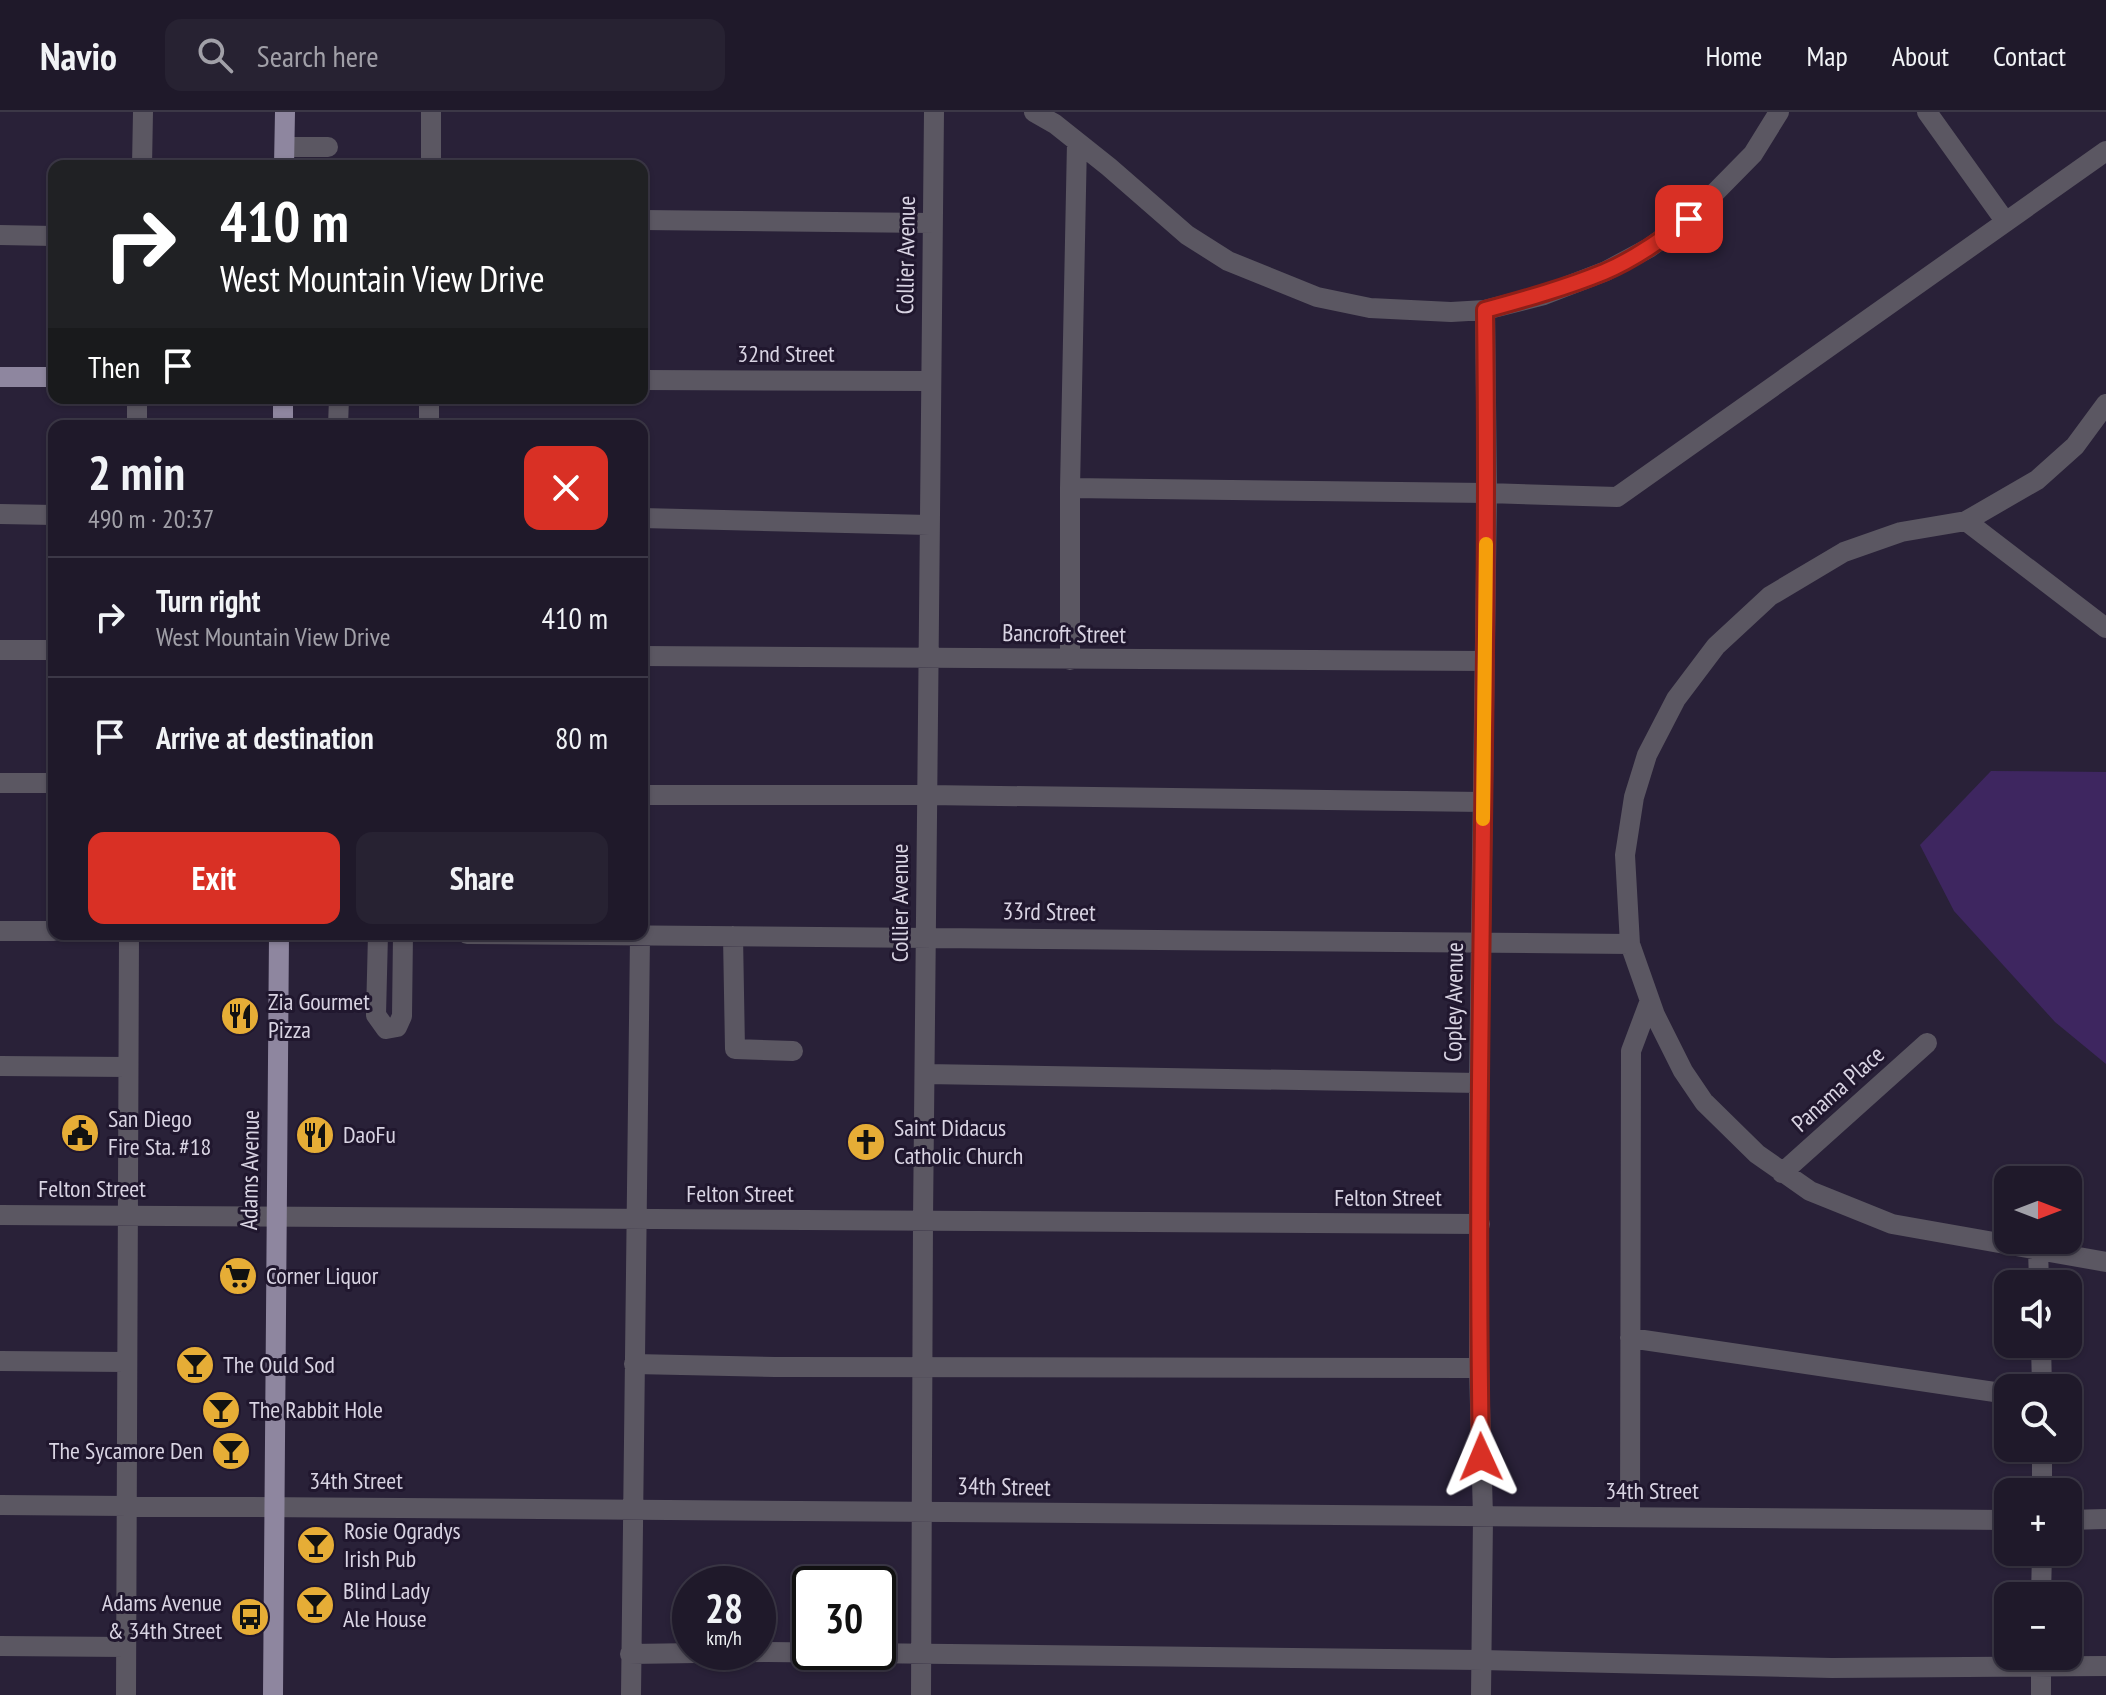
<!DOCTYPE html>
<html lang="en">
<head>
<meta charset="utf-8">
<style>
	:root { --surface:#1f192a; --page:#272232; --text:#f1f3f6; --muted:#a1a0a8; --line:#3c3847; --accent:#d93025 }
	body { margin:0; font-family:"PT Sans Narrow",sans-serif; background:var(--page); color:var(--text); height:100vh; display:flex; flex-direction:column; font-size:30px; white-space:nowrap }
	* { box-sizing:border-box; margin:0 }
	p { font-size:26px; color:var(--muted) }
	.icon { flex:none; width:44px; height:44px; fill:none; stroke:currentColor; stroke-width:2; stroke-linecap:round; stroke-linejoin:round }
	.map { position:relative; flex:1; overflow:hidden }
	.side { position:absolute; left:48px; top:308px; width:600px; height:520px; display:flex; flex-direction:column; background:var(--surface); border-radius:16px; box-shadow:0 2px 6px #0004,0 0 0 2px var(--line) }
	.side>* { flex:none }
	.guide { position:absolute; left:48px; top:48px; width:600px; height:244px; border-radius:16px; box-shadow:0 2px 6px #0004,0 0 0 2px var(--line); background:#202124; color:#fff; overflow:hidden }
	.needle { width:52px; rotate:90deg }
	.tools { position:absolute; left:1994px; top:1054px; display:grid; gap:16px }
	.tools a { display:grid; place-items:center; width:88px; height:88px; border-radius:16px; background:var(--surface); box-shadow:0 2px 6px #0004,0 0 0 2px var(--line); font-size:40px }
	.speed { position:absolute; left:672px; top:1454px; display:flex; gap:16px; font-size:40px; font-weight:700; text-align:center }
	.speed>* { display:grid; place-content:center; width:104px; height:104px; border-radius:50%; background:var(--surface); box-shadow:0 2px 6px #0004,0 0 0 2px var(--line); line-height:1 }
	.speed small { font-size:20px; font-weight:400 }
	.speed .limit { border:4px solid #111; border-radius:12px; background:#fff; color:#111 }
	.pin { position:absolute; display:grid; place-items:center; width:68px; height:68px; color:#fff; margin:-34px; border-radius:16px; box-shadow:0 4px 12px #0006 }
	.me { position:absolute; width:88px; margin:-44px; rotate:359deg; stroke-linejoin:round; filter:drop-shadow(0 0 6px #0008) }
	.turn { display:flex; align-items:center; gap:28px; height:168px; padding:0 40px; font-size:36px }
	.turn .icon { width:104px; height:104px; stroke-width:2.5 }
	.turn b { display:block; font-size:56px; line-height:68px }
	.then { display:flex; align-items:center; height:76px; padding:0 40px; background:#0003; gap:16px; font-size:30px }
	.round { display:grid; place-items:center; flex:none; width:84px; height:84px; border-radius:16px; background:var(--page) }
	.headline { display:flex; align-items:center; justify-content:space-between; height:136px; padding:0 40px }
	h1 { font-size:48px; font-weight:800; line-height:60px }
	.cta { display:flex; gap:16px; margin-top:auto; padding:16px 40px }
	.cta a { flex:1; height:92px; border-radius:16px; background:var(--accent); color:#fff; font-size:32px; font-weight:800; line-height:92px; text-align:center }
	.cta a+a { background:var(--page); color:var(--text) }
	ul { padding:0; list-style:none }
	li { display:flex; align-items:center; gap:24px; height:120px; padding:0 40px; border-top:2px solid var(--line) }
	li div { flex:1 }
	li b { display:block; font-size:30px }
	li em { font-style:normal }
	header { display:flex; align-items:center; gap:48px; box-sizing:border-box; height:112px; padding:0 40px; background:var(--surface); border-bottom:2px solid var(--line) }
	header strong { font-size:38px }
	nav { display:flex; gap:44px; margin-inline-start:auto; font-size:28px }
	.search { width:560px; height:72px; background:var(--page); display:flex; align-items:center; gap:20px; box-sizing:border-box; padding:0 28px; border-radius:16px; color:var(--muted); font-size:30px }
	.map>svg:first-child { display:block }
	.green { fill:#3e2660 }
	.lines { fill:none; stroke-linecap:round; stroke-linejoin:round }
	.minor { stroke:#5b5762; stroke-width:20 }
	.major { stroke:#8e869f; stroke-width:20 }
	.route-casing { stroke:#8d1f18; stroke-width:20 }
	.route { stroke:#d93025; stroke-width:14 }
	.slow { stroke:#f59e0b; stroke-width:14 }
	.labels { text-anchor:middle; stroke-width:6; stroke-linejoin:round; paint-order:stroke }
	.street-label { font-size:24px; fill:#d9d4e3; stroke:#20172e }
	.poi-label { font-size:24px; fill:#d9d4e3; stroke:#20172e; text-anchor:start }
</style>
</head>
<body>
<header>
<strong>Navio</strong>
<div class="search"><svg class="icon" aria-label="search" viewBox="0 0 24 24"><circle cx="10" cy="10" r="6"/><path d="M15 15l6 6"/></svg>Search here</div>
<nav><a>Home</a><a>Map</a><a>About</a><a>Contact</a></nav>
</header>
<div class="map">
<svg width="2106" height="1583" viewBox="0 0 2106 1583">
	<rect width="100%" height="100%" fill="#292138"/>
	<path class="green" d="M1991,659L2106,660V952L2055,910L1954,799L1920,733Z"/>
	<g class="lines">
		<path class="minor" d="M1034,0L1055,12L1109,55L1187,123L1228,149L1317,185L1370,196L1451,200L1485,198L1544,183L1606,159L1649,136L1689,107L1753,42L1779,0
			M1927,0L2005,109
			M285,35H328
			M142,54L143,0
			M431,54V0
			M642,108L932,111
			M0,123L54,124
			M642,268L931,269
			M2106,292L2075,334L2037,368L1966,409L1901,420L1844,440L1770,484L1716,534L1676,587L1647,643L1634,685L1625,743L1630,832L1655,903L1683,959L1704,990L1757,1042L1810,1079L1892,1112L2106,1150
			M137,314V286
			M338,314L339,286
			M429,314V286
			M1070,376L1487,381L1617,385L2106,39
			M0,402L54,403
			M642,406L929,413
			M1966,409L2106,516
			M0,538H54
			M642,544L1485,549
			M1070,548V376L1077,30
			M0,671H54
			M642,683H927L1483,690
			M0,819H54
			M378,822L376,903L386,917L397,915L402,904L403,822
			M467,822L1630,832
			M733,824L735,937L793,939
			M0,954L127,955
			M925,962L1479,971
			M1782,1061L1927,931
			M0,1103L1480,1112
			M2038,1136L2039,1172
			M1630,1226L2008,1282
			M2041,1232L2042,1276
			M0,1249L126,1250
			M634,1252L775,1255L1479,1256
			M2042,1380V1336
			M0,1393L2008,1408
			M1630,1405L1631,939L1649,891
			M2068,1408L2106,1407
			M2041,1484L2042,1440
			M0,1534L125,1535
			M630,1542L768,1540L1481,1548L1832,1556L2106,1554
			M126,1583L129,822
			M631,1583L640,824
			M921,1583L923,1109L934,0
			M1481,1583L1483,1405L1479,1256V971L1487,381L1485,198
			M2041,1583V1544"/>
		<path class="major" d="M284,54L285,0
			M0,265H54
			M283,314V286
			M273,1583L279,822"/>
	</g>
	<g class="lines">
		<defs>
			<path id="route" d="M1481,1345C1474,963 1490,581 1485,198C1525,187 1565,176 1604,160C1635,147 1662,127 1689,107"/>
		</defs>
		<use href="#route" class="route-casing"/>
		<use href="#route" class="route"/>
		<path class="slow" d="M1483,707L1486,432"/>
	</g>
	<defs>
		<symbol id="restaurant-disc" viewBox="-11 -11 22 22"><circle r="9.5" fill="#e6ad36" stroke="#20172e"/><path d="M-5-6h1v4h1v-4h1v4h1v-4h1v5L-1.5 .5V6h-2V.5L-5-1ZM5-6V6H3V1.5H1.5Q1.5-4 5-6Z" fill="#111"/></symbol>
		<symbol id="civic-disc" viewBox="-11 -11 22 22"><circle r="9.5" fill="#e6ad36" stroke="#20172e"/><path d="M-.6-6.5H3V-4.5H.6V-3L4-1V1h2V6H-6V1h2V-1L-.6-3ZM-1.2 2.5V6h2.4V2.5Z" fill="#111"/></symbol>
		<symbol id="church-disc" viewBox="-11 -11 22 22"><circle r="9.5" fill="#e6ad36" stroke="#20172e"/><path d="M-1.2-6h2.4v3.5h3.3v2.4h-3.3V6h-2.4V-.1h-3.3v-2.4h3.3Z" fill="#111"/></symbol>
		<symbol id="supermarket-disc" viewBox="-11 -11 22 22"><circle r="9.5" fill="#e6ad36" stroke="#20172e"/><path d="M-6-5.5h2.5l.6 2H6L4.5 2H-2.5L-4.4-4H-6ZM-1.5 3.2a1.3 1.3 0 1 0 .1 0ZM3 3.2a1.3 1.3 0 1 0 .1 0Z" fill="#111"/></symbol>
		<symbol id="bar-disc" viewBox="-11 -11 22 22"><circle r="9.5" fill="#e6ad36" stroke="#20172e"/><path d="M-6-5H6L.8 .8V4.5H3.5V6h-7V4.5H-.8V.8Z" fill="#111"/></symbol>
		<symbol id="bus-disc" viewBox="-11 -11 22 22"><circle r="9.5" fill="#e6ad36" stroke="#20172e"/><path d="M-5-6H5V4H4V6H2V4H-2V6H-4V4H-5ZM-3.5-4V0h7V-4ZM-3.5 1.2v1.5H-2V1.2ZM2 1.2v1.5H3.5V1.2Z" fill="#111"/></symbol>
	</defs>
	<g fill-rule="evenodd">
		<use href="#restaurant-disc" x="218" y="882" width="44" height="44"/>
		<use href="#civic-disc" x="58" y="999" width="44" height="44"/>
		<use href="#restaurant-disc" x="293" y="1001" width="44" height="44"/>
		<use href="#church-disc" x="844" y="1008" width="44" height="44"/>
		<use href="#supermarket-disc" x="216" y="1142" width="44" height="44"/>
		<use href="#bar-disc" x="173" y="1231" width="44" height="44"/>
		<use href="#bar-disc" x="199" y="1276" width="44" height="44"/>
		<use href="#bar-disc" x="209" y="1317" width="44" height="44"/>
		<use href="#bar-disc" x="294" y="1411" width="44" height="44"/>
		<use href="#bar-disc" x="293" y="1471" width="44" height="44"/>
		<use href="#bus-disc" x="228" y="1483" width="44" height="44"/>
	</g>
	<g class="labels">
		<g class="street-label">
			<text transform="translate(906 143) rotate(-89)" y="8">Collier Avenue</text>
			<text x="786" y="250">32nd Street</text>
			<text transform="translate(1064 522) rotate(1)" y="8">Bancroft Street</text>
			<text transform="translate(900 791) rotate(-90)" y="8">Collier Avenue</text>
			<text transform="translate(1049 800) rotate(1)" y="8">33rd Street</text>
			<text transform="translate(1454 890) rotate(-89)" y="8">Copley Avenue</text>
			<text transform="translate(1838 977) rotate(-42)" y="8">Panama Place</text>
			<text transform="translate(250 1058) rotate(-89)" y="8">Adams Avenue</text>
			<text x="92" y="1085">Felton Street</text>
			<text x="740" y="1090">Felton Street</text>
			<text x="1388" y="1094">Felton Street</text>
			<text x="356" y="1377">34th Street</text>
			<text transform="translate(1004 1375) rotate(1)" y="8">34th Street</text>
			<text x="1652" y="1387">34th Street</text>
		</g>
		<g class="poi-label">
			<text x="268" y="898">Zia Gourmet<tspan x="268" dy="28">Pizza</tspan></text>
			<text x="108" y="1015">San Diego<tspan x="108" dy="28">Fire Sta. #18</tspan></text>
			<text x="894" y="1024">Saint Didacus<tspan x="894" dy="28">Catholic Church</tspan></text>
			<text x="343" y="1031">DaoFu</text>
			<text x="266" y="1172">Corner Liquor</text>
			<text x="223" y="1261">The Ould Sod</text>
			<text x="249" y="1306">The Rabbit Hole</text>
			<text x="203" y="1347" text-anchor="end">The Sycamore Den</text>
			<text x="344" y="1427">Rosie Ogradys<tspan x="344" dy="28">Irish Pub</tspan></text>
			<text x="343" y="1487">Blind Lady<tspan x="343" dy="28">Ale House</tspan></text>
			<text x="222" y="1499" text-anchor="end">Adams Avenue<tspan x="222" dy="28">&amp; 34th Street</tspan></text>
		</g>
	</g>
</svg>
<div class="tools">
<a><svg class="needle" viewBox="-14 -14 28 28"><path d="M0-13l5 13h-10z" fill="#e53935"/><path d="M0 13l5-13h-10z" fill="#a1a0a8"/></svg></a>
<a><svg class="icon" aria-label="sound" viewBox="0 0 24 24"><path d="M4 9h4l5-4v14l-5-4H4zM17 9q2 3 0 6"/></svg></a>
<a><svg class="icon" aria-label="search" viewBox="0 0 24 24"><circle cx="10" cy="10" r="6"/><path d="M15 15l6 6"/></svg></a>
<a>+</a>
<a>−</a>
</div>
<div class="speed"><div>28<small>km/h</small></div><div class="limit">30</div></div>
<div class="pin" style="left:1689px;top:107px;background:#d93025"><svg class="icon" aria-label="arrive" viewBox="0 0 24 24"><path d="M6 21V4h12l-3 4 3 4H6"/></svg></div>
<svg class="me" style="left:1481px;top:1345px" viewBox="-20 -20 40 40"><path d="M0-17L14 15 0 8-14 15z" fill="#d93025" stroke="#fff" stroke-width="4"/></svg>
<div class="guide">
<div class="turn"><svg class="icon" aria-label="right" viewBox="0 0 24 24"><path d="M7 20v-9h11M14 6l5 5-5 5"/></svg><div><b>410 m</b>West Mountain View Drive</div></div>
<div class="then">Then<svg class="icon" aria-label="arrive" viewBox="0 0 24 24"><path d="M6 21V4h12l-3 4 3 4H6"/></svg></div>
</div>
<section class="side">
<div class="headline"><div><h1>2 min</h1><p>490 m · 20:37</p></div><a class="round" style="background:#d93025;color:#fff"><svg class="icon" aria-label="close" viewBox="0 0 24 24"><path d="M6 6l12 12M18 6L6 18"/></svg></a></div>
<ul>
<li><svg class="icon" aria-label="right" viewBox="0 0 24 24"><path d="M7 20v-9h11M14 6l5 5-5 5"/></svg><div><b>Turn right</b><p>West Mountain View Drive</p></div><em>410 m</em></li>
<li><svg class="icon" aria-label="arrive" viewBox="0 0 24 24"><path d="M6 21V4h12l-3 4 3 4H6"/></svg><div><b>Arrive at destination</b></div><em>80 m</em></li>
</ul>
<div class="cta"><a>Exit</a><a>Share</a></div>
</section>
</div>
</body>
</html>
